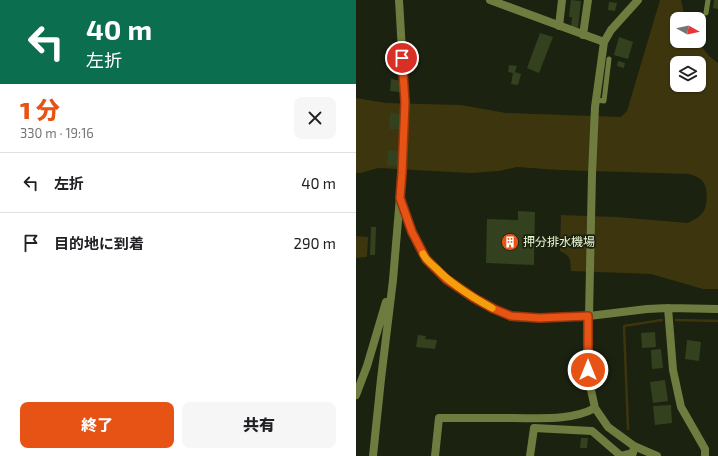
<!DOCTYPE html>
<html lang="ja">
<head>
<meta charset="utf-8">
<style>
	:root { --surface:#fff; --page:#f6f6f6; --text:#202124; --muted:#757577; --line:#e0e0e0; --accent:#e75215 }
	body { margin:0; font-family:"Exo 2","Noto Sans JP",sans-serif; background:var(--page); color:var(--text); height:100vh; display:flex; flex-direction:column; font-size:15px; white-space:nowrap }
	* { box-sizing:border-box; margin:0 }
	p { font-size:13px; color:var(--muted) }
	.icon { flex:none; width:22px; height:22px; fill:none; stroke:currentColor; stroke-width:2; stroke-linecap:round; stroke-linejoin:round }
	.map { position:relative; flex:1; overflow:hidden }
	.side { display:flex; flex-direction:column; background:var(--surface); width:356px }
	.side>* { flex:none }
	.top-card { background:#0b6e4f; color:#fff; overflow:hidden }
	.needle { width:26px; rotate:98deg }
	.buttons { position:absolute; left:314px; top:12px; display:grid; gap:8px }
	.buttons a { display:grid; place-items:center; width:36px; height:36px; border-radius:8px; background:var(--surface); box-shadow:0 1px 3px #0004; font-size:20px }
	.pin { position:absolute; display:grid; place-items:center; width:34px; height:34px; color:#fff; margin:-17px; border:2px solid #fff; border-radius:50%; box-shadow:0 1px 4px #0007 }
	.me { position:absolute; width:44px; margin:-22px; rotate:0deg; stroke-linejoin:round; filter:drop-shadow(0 0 3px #0008) }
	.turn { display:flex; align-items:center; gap:14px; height:84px; padding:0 20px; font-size:18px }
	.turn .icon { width:52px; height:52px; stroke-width:2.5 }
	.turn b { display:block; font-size:28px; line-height:34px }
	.round { display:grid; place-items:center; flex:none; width:42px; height:42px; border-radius:8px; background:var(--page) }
	.overview { display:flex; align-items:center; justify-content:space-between; height:68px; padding:0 20px }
	h1 { font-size:24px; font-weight:800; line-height:30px; color:var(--accent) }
	.primary-button { display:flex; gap:8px; margin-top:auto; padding:8px 20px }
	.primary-button a { flex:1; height:46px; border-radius:8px; background:var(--accent); color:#fff; font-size:16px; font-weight:800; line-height:46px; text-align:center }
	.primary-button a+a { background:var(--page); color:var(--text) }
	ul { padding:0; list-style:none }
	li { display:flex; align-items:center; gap:12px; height:60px; padding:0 20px; border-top:1px solid var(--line) }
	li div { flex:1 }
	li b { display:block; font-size:15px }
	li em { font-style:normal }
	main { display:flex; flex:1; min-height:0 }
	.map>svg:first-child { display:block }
	.water { fill:#3d350e; fill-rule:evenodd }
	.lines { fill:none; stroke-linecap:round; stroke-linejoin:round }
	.stream { stroke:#3d350e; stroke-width:2.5 }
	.building { fill:#33411e }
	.service { stroke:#6e7d3f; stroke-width:5 }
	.minor { stroke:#6e7d3f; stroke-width:8 }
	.route-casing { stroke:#96350e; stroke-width:10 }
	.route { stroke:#e75215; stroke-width:7 }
	.slow { stroke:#f59e0b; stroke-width:7 }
	.labels { text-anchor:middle; stroke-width:3.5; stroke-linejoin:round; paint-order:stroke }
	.poi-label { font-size:12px; fill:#effbd5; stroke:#1b2210; text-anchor:start }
</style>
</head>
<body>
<main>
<section class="side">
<div class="top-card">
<div class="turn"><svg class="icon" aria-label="left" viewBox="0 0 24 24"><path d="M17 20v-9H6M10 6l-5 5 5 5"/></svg><div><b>40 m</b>左折</div></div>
</div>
<div class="overview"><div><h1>1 分</h1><p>330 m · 19:16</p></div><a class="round"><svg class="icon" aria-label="close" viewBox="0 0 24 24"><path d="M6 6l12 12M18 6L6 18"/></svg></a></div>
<ul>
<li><svg class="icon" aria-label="left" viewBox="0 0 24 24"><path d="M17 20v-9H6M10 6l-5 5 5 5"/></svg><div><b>左折</b></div><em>40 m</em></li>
<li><svg class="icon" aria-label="arrive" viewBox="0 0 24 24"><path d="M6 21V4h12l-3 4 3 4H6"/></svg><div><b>目的地に到着</b></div><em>290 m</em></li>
</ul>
<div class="primary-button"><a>終了</a><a>共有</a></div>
</section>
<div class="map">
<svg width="362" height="456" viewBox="0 0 362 456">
	<rect width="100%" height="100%" fill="#1b2210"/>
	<path class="water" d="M304,0H325L329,19H321V41H341L353,56L362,63V289H347L295,274L215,271C214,259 215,256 204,251L205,215L260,217L332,223C337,220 344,217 347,212C352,206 352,188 347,182C345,178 338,176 334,174L203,170L161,167L143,171L115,173L22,168L5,173H0V98L30,103L105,105L150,113L265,117L271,111ZM321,63H343V85H321Z
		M0,236L12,237L11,257L0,258Z"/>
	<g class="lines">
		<path class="stream" d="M320,320L362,321
			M272,429L268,326L306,320"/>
	</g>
	<path class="building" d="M215,0L225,1L222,28L215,27L216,17H213Z
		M358,0H362V9L357,8Z
		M253,2L261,3L259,11L252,10Z
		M184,33L197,37L183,73L171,68Z
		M263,37L277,42L272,59L258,55Z
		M262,61L269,63L268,68L261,66Z
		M153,65L161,66L159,72L165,74L162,85L155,84L157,73L152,72Z
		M35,79L45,81L44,92L34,91Z
		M34,113L44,114L43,129H33Z
		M32,150L44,151L43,166L31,165Z
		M162,211L179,212L178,265L130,263L131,219L162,220Z
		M15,227H20L19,255H14Z
		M299,332L300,347L286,348L285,333Z
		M62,335L70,336L69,339L81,340L79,349L60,347Z
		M331,340L345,342L343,361L329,359Z
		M305,349L307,368L296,369L295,350Z
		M309,380L312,401L297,403L294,382Z
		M315,405L316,423L299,425L297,406Z
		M225,438H232L231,448H224Z"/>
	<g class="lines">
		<path class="service" d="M350,13L352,0
			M240,100L248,101L253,59"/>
		<path class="minor" d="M134,0L248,42
			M282,0L255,30L248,42L239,107L236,174L233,316L232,370L235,390L239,408L252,427L278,446L301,456
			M203,26L206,0
			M227,35L232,0
			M46,202L56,232L70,259L90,279L118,298L138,309L155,317L183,318L233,316L291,309L312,308L362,309
			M312,308L317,370L325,407L349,449V456
			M0,395L11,366L30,302
			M17,456L25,379L37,280L46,173L49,102L43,0
			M79,456L83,418C108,418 133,418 157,418C184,418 215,421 239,408
			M174,456L178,428L236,431L265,456
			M265,456L277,453L278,446"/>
	</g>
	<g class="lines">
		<defs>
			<path id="route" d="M46,58L49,102L46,173L44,198L56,232L70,259L90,279L118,298L138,309L155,316L183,318L232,316V370"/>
		</defs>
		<use href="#route" class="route-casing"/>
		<use href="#route" class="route"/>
		<path class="slow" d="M67,254C70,260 75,264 80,268C96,285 116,297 136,308"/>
	</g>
	<defs>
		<symbol id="building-disc" viewBox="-11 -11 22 22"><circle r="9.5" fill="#e75215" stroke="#1b2210"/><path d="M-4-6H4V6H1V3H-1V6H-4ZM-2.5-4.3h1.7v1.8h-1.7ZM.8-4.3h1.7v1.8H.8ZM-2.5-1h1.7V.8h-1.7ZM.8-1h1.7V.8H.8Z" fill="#fff"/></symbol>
	</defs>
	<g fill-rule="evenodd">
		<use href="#building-disc" x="144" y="232" width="20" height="20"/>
	</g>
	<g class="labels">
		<g class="poi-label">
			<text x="167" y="246">押分排水機場</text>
		</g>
	</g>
</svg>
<div class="buttons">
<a><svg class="needle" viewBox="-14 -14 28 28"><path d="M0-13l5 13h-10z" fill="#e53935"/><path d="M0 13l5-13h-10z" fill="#757577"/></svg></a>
<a><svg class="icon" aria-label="layers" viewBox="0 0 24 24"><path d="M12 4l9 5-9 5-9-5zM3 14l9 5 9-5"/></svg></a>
</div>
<div class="pin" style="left:46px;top:58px;background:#d93025"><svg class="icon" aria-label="arrive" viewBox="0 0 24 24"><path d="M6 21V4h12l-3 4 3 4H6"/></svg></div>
<svg class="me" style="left:232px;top:370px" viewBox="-20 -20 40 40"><circle r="17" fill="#e75215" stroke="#fff" stroke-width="3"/><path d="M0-11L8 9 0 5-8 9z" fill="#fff"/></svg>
</div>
</main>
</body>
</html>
